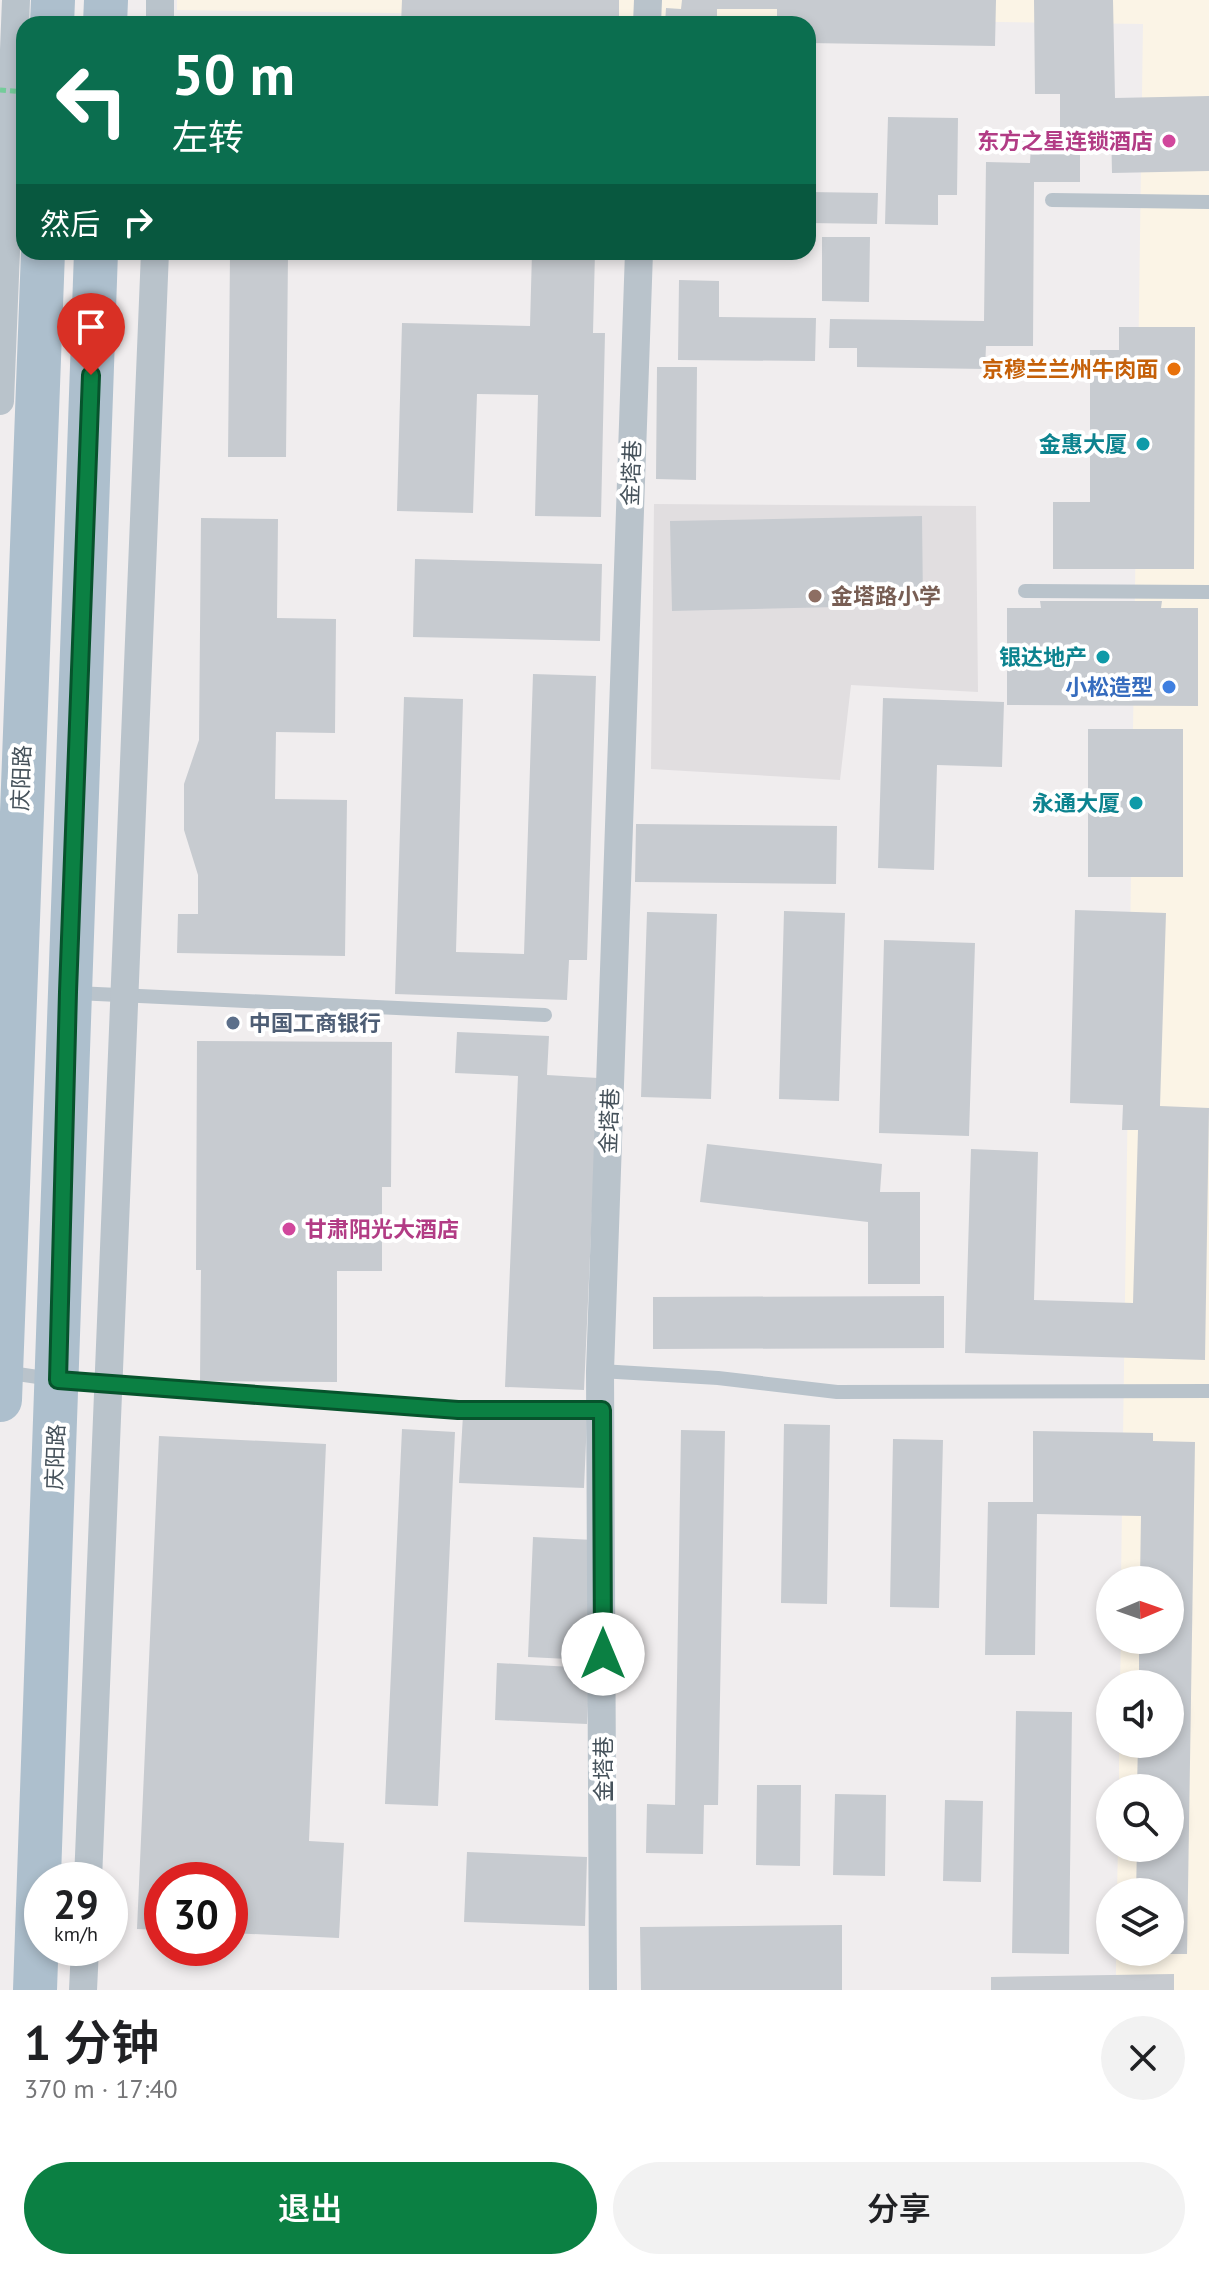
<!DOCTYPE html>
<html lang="zh">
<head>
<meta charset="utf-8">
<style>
	:root { --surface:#fff; --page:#f2f2f2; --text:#202124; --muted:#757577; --accent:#0b8043 }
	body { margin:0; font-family:"PT Sans","Noto Sans SC",sans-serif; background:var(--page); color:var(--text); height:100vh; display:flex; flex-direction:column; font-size:30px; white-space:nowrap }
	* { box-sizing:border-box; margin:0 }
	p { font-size:26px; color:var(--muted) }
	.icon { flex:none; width:44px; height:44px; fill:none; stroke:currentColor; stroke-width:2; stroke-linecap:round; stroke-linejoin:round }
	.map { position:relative; height:1990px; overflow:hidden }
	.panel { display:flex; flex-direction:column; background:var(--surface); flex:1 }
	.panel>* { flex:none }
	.guide { position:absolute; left:16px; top:16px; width:800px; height:244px; border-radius:24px; box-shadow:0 4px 12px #0003; background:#0b6e4f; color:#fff; overflow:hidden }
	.needle { width:52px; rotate:88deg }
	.controls { position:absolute; left:1096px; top:1566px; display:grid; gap:16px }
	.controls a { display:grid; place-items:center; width:88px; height:88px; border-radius:50%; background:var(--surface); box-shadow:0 4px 12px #0003; font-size:40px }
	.speed { position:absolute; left:24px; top:1862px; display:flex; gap:16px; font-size:40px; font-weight:700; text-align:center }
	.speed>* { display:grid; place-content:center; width:104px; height:104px; border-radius:50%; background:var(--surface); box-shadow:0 4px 12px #0003; line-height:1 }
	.speed small { font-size:20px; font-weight:400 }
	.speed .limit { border:12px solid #d22; background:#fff; color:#111 }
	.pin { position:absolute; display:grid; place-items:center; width:68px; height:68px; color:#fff; margin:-82px -34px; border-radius:50% 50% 50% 0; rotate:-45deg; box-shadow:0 0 8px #0007 }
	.pin .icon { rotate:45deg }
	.me { position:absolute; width:88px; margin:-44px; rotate:0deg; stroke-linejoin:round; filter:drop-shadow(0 0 6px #0008) }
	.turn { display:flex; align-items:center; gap:28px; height:168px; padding:0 24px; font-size:36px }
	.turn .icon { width:104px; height:104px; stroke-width:2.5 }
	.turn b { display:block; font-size:56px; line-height:68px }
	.then { display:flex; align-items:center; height:76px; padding:0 24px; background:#0003; gap:16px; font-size:30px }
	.round { display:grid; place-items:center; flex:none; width:84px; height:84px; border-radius:42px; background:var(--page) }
	.overview { display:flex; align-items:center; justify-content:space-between; height:136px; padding:0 24px }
	h1 { font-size:48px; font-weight:600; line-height:60px }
	.primary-button { display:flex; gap:16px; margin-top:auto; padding:16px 24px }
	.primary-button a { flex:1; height:92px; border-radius:48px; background:var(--accent); color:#fff; font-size:32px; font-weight:600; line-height:92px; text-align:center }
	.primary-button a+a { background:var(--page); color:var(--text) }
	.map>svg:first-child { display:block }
	.commercial { fill:#fbf4e6 }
	.education { fill:#e1dee0 }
	.building { fill:#c7cbd0 }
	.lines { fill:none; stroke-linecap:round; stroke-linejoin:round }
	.service { stroke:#b9c3cb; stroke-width:14 }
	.minor { stroke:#b9c3cb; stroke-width:28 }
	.primary { stroke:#adbfcd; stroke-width:44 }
	.path-bridge { stroke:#74cc9a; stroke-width:5; stroke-dasharray:6 4; stroke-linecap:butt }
	.route-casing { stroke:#07532c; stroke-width:20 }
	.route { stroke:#0b8043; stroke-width:14 }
	.hotel-dot { fill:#d1479c; stroke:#fff; stroke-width:3 }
	.food-dot { fill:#e8710a; stroke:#fff; stroke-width:3 }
	.culture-dot { fill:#0f9aa8; stroke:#fff; stroke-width:3 }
	.education-dot { fill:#8d6e63; stroke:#fff; stroke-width:3 }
	.shop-dot { fill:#3f7fe0; stroke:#fff; stroke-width:3 }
	.service-dot { fill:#5c6f8a; stroke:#fff; stroke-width:3 }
	.labels { text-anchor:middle; stroke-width:8; stroke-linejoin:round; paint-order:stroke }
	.hotel-label { font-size:22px; font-weight:bold; fill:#b23c85; stroke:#fff; text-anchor:end }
	.food-label { font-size:22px; font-weight:bold; fill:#c56008; stroke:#fff; text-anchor:end }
	.culture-label { font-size:22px; font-weight:bold; fill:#0d838f; stroke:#fff; text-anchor:end }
	.street-label { font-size:22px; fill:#46525b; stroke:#fff }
	.education-label { font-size:22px; font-weight:bold; fill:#785e54; stroke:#fff; text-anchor:start }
	.shop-label { font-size:22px; font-weight:bold; fill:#366cbe; stroke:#fff; text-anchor:end }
	.service-label { font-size:22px; font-weight:bold; fill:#4e5e75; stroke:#fff; text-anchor:start }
</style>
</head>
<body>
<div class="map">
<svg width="1209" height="1990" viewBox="0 0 1209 1990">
	<rect width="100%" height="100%" fill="#f0edee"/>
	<path class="commercial" d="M177,0H1209V1990H1116V1952H1170V1892H1117L1118,1848H1170V1788H1119V1744H1170V1684H1120L1121,1640H1170V1580H1121L1143,24L177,10Z"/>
	<path class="education" d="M654,504L976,506L978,692L851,685L840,780L651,769Z"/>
	<path class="building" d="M402,0H619V24H401Z
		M682,0H996L995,46L808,43V24H777V9H717V24H665L666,8L681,9Z
		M1034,0H1113L1115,98L1209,96V171L1112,173L1111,128L1060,129V94H1035Z
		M888,117L958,118L957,195H938V225L885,224Z
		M1031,143L1080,144V182H1034L1033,346H986L985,369L857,367V348H829L830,319L984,321L986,162L1030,163Z
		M808,192L878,193L877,224L808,223Z
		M822,237H870L869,302L822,301Z
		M532,252H595L593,333H605L601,517L535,516L538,395L477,394L473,513L397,511L402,323L530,326Z
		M230,254H288L286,457H228Z
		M679,280L719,281V317L816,318L815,361L678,360Z
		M1119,327H1195L1194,569H1053V502H1090V350H1119Z
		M657,367H697L696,480L656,479Z
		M922,516L923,605L672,611L670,521Z
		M201,518L278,519L277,618L336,619L335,733L276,732L275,799L347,800L345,956L177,953L178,914H198V875L184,830V784L199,740Z
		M415,559L602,564L600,641L413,637Z
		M1040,601H1162L1161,608H1198V706L1007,705V608H1041Z
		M533,674L596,676L587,960H569L567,1000L395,994L404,697L463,699L456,952L524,954Z
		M883,698L1004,702L1002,767L937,765L934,870L878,868Z
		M1088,729H1183V877H1088Z
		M636,824L837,826L836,884L635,882Z
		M1075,910L1166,913L1160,1106L1209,1108L1205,1360L965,1353L971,1149L1038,1152L1034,1300L1133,1303L1138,1130H1122L1123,1105L1070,1103Z
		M784,911L845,913L839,1101L779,1099Z
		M647,912L717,914L711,1099L641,1097Z
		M884,940L975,943L969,1136L879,1133Z
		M457,1032L549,1036L547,1075L598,1078L584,1390L505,1387L518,1076L455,1073Z
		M197,1041L392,1042L391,1187H382V1271H337V1382L200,1381L201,1270H196Z
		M707,1144L882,1164L880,1192H920V1284H868V1222L700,1202Z
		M944,1296V1348L653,1349V1297Z
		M463,1415L587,1420L584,1488L459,1483Z
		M784,1424L830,1425L827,1604L781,1603Z
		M402,1429L455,1432L438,1806L385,1804Z
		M681,1430L725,1431L718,1805H704L703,1854L646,1853L647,1804L675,1805Z
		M1033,1431L1153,1433V1441L1195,1442L1187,1954H1170V1892H1136L1137,1848H1170V1788H1137L1138,1744H1170V1684H1139V1640H1170V1580H1140L1141,1516L1037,1514L1035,1655H985L988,1502H1033Z
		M159,1436L326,1444L309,1841L344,1843L339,1938L230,1933V1880H162V1930L137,1929Z
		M893,1439L943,1440L939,1608L890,1607Z
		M533,1537L594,1540L588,1660L528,1657Z
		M497,1663L590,1668L587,1724L495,1720Z
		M1016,1711L1072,1712L1069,1954L1012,1953Z
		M757,1785H801L800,1866L756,1865Z
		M835,1794L886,1795L885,1876L833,1875Z
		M945,1800L983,1801L981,1882L943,1881Z
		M467,1852L587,1857L585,1926L464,1922Z
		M842,1925V1990H641L640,1927Z
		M1174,1974V1990H991V1977Z"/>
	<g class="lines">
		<path class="service" d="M1052,200L1209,202
			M1025,591L1209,592
			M76,993L545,1015
			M600,1371L718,1378L837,1392L1209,1391
			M4,1372L58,1380L458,1410H602"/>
		<path class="minor" d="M160,24V0
			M647,24L648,0
			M0,401L16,0
			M88,1880L155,252
			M83,1990L85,1948
			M603,1990L600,1371L639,252"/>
		<path class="primary" d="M52,24L53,0
			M105,24L106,0
			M0,1400L43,252
			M35,1990L96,252"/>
		<path class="path-bridge" d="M0,90L24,92"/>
	</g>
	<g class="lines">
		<defs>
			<path id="route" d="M91,375L68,992L58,1380L458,1410H602L603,1654"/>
		</defs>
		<use href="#route" class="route-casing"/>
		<use href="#route" class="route"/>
	</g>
	<g class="hotel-dot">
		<circle cx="1169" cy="141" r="8"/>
		<circle cx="289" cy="1229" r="8"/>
	</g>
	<circle class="food-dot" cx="1174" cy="369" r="8"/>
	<g class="culture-dot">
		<circle cx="1143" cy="444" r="8"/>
		<circle cx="1103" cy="657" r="8"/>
		<circle cx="1136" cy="803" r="8"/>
	</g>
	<circle class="education-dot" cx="815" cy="596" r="8"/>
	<circle class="shop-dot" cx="1169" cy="687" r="8"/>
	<circle class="service-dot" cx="233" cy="1023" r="8"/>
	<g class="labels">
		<g class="hotel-label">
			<text x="1153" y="149">东方之星连锁酒店</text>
			<text x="305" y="1237" text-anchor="start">甘肃阳光大酒店</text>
		</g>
		<g class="food-label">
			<text x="1158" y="377">京穆兰兰州牛肉面</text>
		</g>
		<g class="culture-label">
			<text x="1127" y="452">金惠大厦</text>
			<text x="1087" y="665">银达地产</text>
			<text x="1120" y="811">永通大厦</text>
		</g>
		<g class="street-label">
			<text transform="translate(631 473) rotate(-88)" y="8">金塔巷</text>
			<text transform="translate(21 778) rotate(-88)" y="8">庆阳路</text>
			<text transform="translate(609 1121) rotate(-88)" y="8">金塔巷</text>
			<text transform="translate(55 1457) rotate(-88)" y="8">庆阳路</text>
			<text transform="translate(603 1769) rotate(-90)" y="8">金塔巷</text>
		</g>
		<g class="education-label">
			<text x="831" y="604">金塔路小学</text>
		</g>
		<g class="shop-label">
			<text x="1153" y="695">小松造型</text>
		</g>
		<g class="service-label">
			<text x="249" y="1031">中国工商银行</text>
		</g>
	</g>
</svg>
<div class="controls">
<a><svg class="needle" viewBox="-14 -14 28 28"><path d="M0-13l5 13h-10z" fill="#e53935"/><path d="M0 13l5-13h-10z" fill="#757577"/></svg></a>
<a><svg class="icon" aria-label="sound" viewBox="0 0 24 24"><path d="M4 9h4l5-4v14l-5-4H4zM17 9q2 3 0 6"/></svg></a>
<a><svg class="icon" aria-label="search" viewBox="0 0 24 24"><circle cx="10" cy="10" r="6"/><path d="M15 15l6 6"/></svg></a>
<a><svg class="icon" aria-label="layers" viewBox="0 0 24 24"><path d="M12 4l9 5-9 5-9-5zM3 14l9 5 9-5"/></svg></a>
</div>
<div class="speed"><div>29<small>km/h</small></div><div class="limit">30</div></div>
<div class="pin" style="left:91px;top:375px;background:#d93025"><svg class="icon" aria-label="arrive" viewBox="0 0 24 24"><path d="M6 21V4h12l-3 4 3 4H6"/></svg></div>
<svg class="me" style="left:603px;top:1654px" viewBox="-20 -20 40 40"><circle r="19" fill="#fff"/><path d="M0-13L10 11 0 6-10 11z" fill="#0b8043"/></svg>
<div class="guide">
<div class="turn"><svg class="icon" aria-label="left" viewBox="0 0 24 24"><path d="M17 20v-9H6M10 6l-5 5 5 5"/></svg><div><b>50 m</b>左转</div></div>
<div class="then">然后<svg class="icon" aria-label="right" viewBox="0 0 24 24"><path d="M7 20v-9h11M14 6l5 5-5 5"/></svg></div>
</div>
</div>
<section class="panel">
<div class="overview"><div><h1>1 分钟</h1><p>370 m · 17:40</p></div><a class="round"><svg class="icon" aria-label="close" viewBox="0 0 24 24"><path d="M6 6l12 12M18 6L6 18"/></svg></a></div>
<div class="primary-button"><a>退出</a><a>分享</a></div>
</section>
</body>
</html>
